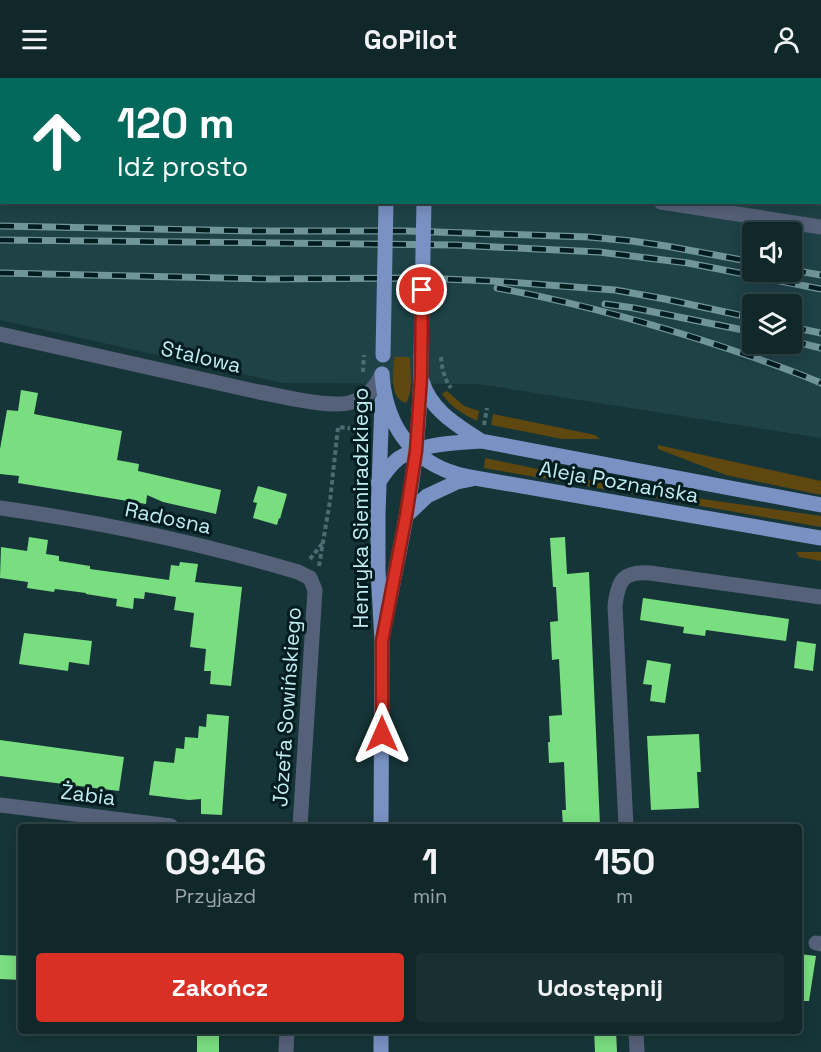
<!DOCTYPE html>
<html lang="pl">
<head>
<meta charset="utf-8">
<style>
	:root { --surface:#10282a; --page:#193032; --text:#f1f3f6; --muted:#9ca6a8; --line:#304447; --accent:#d93025 }
	body { margin:0; font-family:"Space Grotesk",sans-serif; background:var(--page); color:var(--text); height:100vh; display:flex; flex-direction:column; font-size:22px; white-space:nowrap }
	* { box-sizing:border-box; margin:0 }
	p { font-size:20px; color:var(--muted) }
	.icon { flex:none; width:33px; height:33px; fill:none; stroke:currentColor; stroke-width:2; stroke-linecap:round; stroke-linejoin:round }
	.map { position:relative; flex:1; overflow:hidden }
	.panel { position:absolute; left:18px; top:746px; width:784px; height:210px; display:flex; flex-direction:column; background:var(--surface); border-radius:6px; box-shadow:0 3px 15px #0003,0 0 0 2px var(--line) }
	.panel>* { flex:none }
	.top-card { position:absolute; left:0px; top:0px; width:822px; height:126px; box-shadow:0 3px 15px #0003,0 0 0 2px var(--line); background:#00695c; color:#fff; overflow:hidden }
	.buttons { position:absolute; left:742px; top:144px; display:grid; gap:12px }
	.buttons a { display:grid; place-items:center; width:60px; height:60px; border-radius:6px; background:var(--surface); box-shadow:0 3px 15px #0003,0 0 0 2px var(--line); font-size:30px }
	.pin { position:absolute; display:grid; place-items:center; width:51px; height:51px; color:#fff; margin:-26px; border:3px solid #fff; border-radius:50%; box-shadow:0 2px 6px #0007 }
	.me { position:absolute; width:66px; margin:-33px; rotate:0deg; stroke-linejoin:round; filter:drop-shadow(0 0 4px #0008) }
	.turn { display:flex; align-items:center; gap:21px; height:126px; padding:0 18px; font-size:27px }
	.turn .icon { width:78px; height:78px; stroke-width:2.5 }
	.turn b { display:block; font-size:42px; line-height:51px }
	.eta { display:flex; justify-content:space-evenly; align-items:center; height:102px; text-align:center }
	.eta b { font-size:36px; font-weight:700; line-height:42px }
	.button { display:flex; gap:12px; margin-top:auto; padding:12px 18px }
	.button a { flex:1; height:69px; border-radius:6px; background:var(--accent); color:#fff; font-size:24px; font-weight:700; line-height:69px; text-align:center }
	.button a+a { background:var(--page); color:var(--text) }
	header { display:flex; justify-content:space-between; align-items:center; height:78px; padding:0 18px; background:var(--surface); font-size:27px; font-weight:700 }
	.map>svg:first-child { display:block }
	.built { fill:#1e4246; fill-rule:evenodd }
	.green { fill:#5f480f }
	.building { fill:#79de7f }
	.lines { fill:none; stroke-linecap:round; stroke-linejoin:round }
	.path { stroke:#4a6d71; stroke-width:4; stroke-dasharray:4.5 3; stroke-linecap:butt }
	.minor { stroke:#556179; stroke-width:15 }
	.major { stroke:#7a91c3; stroke-width:15 }
	.rail-casing { stroke:#70969a; stroke-width:7 }
	.rail { stroke:#001c1f; stroke-width:4.5; stroke-dasharray:14; stroke-linecap:butt }
	.major-bridge { stroke:#7a91c3; stroke-width:15 }
	.route-casing { stroke:#8d1f18; stroke-width:15 }
	.route { stroke:#d93025; stroke-width:10 }
	.labels { text-anchor:middle; stroke-width:6; stroke-linejoin:round; paint-order:stroke }
	.street-label { font-size:21px; fill:#c0edf2; stroke:#001c1f }
</style>
</head>
<body>
<header><svg class="icon" aria-label="menu" viewBox="0 0 24 24"><path d="M4 6h16M4 12h16M4 18h16"/></svg>GoPilot<svg class="icon" aria-label="person" viewBox="0 0 24 24"><circle cx="12" cy="8" r="4"/><path d="M4 21q1-7 8-7t8 7"/></svg></header>
<div class="map">
<svg width="821" height="974" viewBox="0 0 821 974">
	<rect width="100%" height="100%" fill="#163538"/>
	<path class="built" d="M0,0H821V360L478,306L283,305L0,242ZM2,2H820V124H2ZM753,154H792V194H753ZM753,226H792V266H753Z"/>
	<path class="green" d="M394,279H410C410,293 414,314 406,325C388,320 394,293 394,279Z
		M447,313L464,328L479,333L477,343C463,336 451,329 442,316Z
		M493,336L595,357L600,361H562L491,347Z
		M658,367L821,403V417L726,397L658,371Z
		M485,380L632,411L821,438V449L484,390Z
		M796,474H821V483L799,479Z"/>
	<path class="building" d="M21,312L38,315L34,336L122,353L117,382L139,386L138,393L221,412L216,436L163,424L147,417L146,426L18,405L19,398L0,396V371L7,332L18,333Z
		M258,408L287,416L280,441L279,440L277,447L253,440L257,425L253,424Z
		M29,459L48,462L46,476L59,478V483L90,488V491L169,502L171,487L179,488L180,484L198,486L195,504L242,509L231,608L210,606L211,593H204L206,571L190,569L194,535L174,532L176,519L145,514L144,521L134,520L133,531L116,528L117,521L86,516V515L55,511L54,514L27,510L28,504L0,500L1,469L27,473Z
		M565,459L567,496L589,494L600,748H563L562,732H566L564,684L549,685L548,664H550L549,638L562,637L559,581L552,582L550,544L558,543L556,509H553L550,460Z
		M643,520L789,541L786,563L706,552L705,558L683,555L684,549L640,542Z
		M24,555L92,563L89,587L69,584L68,593L19,586Z
		M797,563L816,566L813,593L794,590Z
		M647,582L671,586L665,625L650,623L652,607L643,606Z
		M207,636L229,638L222,737L201,736V721L189,722L149,717L154,683L174,685L176,670L184,671L185,659L198,660L199,648L206,649Z
		M699,656L701,694H697L699,730L651,732L647,658Z
		M0,662L124,679L119,713L0,698Z
		M800,876L816,878L809,923H800Z
		M0,877L21,878V902L0,901Z
		M594,952H616L617,974H595Z
		M219,953V974H197V954Z"/>
	<g class="lines">
		<path class="path" d="M820,70H821
			M820,114H821
			M441,279C442,291 444,300 451,310
			M363,294L364,277
			M484,347L487,330
			M310,481L322,466
			M319,488L330,423L338,349L364,352"/>
		<path class="minor" d="M556,2V0
			M661,124L821,149
			M0,256L259,314C281,318 332,331 352,324C366,320 376,309 382,296
			M0,430C100,444 201,465 298,494L310,500L315,512L300,748
			M0,727L171,748
			M626,748L615,528C618,502 623,493 650,495L821,519
			M816,865L821,866
			M636,952L637,974
			M286,974L287,952"/>
		<path class="major" d="M388,2V0
			M426,2V0
			M382,296C385,338 403,373 443,391C453,396 464,398 475,400L821,460
			M422,303C431,333 457,347 481,363
			M378,405C384,396 391,386 399,380C423,365 454,365 481,363L821,427
			M406,438L427,418L457,404L472,401
			M386,540C397,484 410,428 416,371C419,340 421,309 421,278
			M381,748L382,563L378,493V436L382,323
			M381,974V952"/>
		<defs>
			<path id="rail" d="M723,0L736,2
				M8,2L19,0
				M820,11L821,12
				M0,74L2,73
				M820,87H821
				M0,89H2
				M820,101H821
				M0,148L254,153H407L589,159L632,163L666,168L753,184
				M0,162L455,167L537,171L599,174L688,185L821,211
				M792,192L821,197
				M0,195L270,201L418,200L493,203L615,212L665,221L753,240
				M497,210C564,222 627,239 692,259C736,273 779,287 821,305
				M605,226L634,230L753,254
				M792,249L821,255
				M792,263L821,270"/>
		</defs>
		<use href="#rail" class="rail-casing"/>
		<use href="#rail" class="rail"/>
		<path class="major-bridge" d="M383,277L386,124
			M421,278L424,124"/>
	</g>
	<g class="lines">
		<defs>
			<path id="route" d="M382,656V563L406,438L416,373L421,299L422,212"/>
		</defs>
		<use href="#route" class="route-casing"/>
		<use href="#route" class="route"/>
	</g>
	<g class="labels">
		<g class="street-label">
			<text transform="translate(201 279) rotate(13)" y="7">Stalowa</text>
			<text transform="translate(619 404) rotate(10)" y="7">Aleja Poznańska</text>
			<text transform="translate(361 430) rotate(-90)" y="7">Henryka Siemiradzkiego</text>
			<text transform="translate(168 440) rotate(12)" y="7">Radosna</text>
			<text transform="translate(287 629) rotate(-86)" y="7">Józefa Sowińskiego</text>
			<text transform="translate(88 717) rotate(7)" y="7">Żabia</text>
		</g>
	</g>
</svg>
<div class="buttons">
<a><svg class="icon" aria-label="sound" viewBox="0 0 24 24"><path d="M4 9h4l5-4v14l-5-4H4zM17 9q2 3 0 6"/></svg></a>
<a><svg class="icon" aria-label="layers" viewBox="0 0 24 24"><path d="M12 4l9 5-9 5-9-5zM3 14l9 5 9-5"/></svg></a>
</div>
<div class="pin" style="left:422px;top:212px;background:#d93025"><svg class="icon" aria-label="arrive" viewBox="0 0 24 24"><path d="M6 21V4h12l-3 4 3 4H6"/></svg></div>
<svg class="me" style="left:382px;top:656px" viewBox="-20 -20 40 40"><path d="M0-17L14 15 0 8-14 15z" fill="#d93025" stroke="#fff" stroke-width="4"/></svg>
<div class="top-card">
<div class="turn"><svg class="icon" aria-label="ahead" viewBox="0 0 24 24"><path d="M12 20V5M6 11l6-6 6 6"/></svg><div><b>120 m</b>Idź prosto</div></div>
</div>
<section class="panel">
<div class="eta">
<div><b>09:46</b><p>Przyjazd</p></div>
<div><b>1</b><p>min</p></div>
<div><b>150</b><p>m</p></div>
</div>
<div class="button"><a>Zakończ</a><a>Udostępnij</a></div>
</section>
</div>
</body>
</html>
